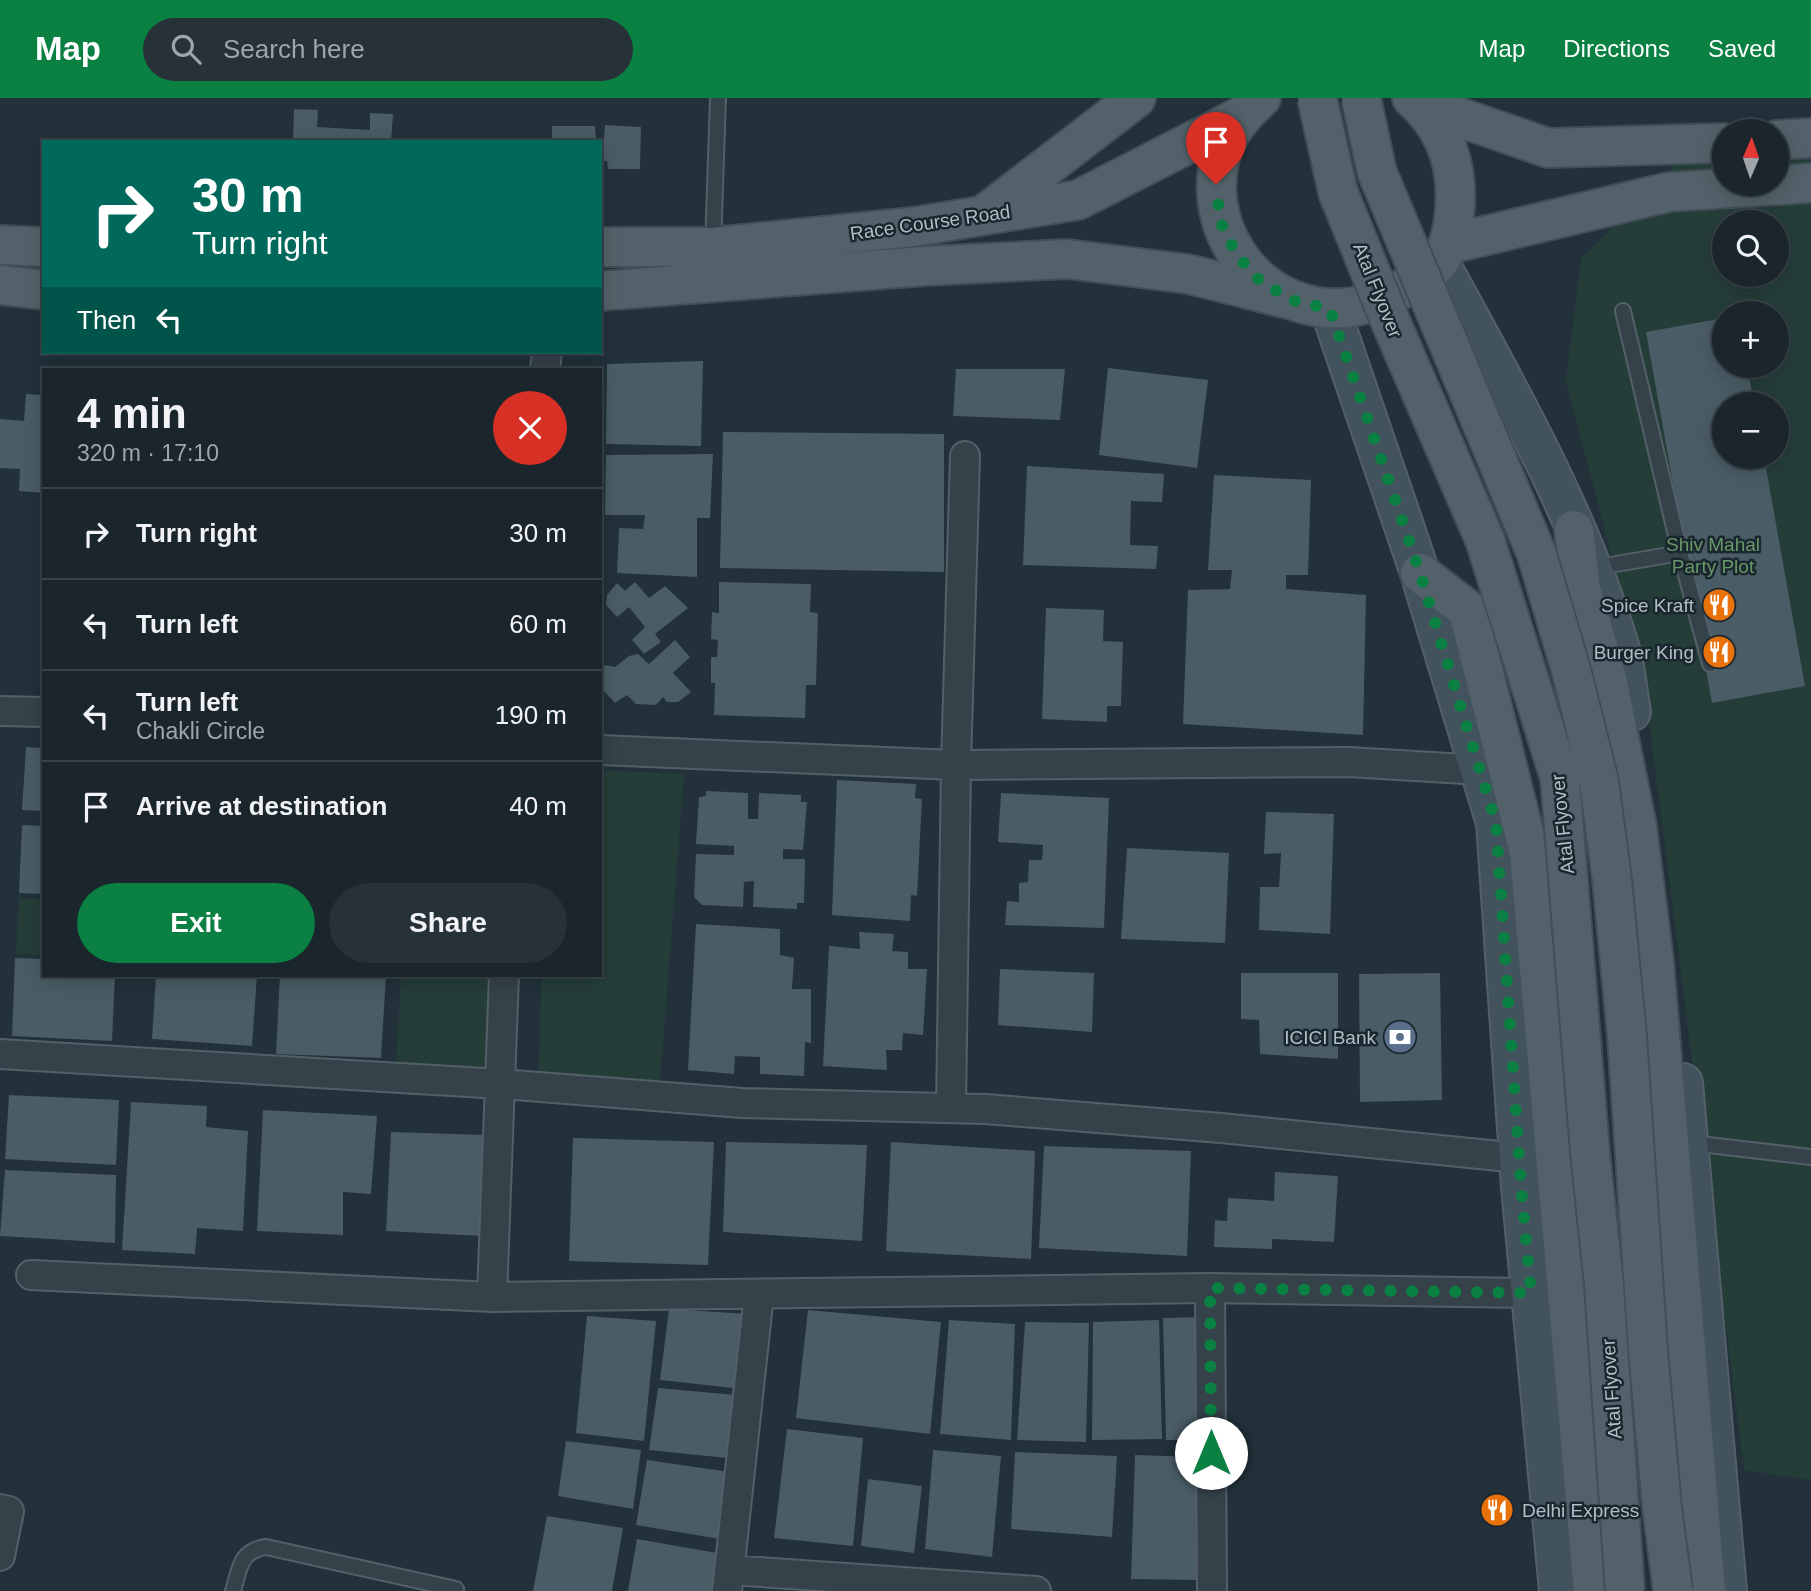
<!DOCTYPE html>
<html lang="en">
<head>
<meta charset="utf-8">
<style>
	:root { --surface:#1a252c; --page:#273138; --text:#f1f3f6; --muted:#9fa5a9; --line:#384248; --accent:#0b8043 }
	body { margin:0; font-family:Helvetica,sans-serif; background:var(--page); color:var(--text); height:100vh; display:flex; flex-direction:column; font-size:26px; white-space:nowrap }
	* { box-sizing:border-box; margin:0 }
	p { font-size:23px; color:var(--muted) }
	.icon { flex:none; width:38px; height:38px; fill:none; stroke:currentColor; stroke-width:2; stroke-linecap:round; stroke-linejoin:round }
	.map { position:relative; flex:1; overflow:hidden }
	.drawer { position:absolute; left:42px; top:270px; width:560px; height:609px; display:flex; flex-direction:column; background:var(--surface); border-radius:0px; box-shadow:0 4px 18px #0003,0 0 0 2px var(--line) }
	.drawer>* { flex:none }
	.banner { position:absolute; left:42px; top:42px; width:560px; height:214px; border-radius:0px; box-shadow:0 4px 18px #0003,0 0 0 2px var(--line); background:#00695c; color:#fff; overflow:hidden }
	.needle { width:46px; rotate:2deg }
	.tools { position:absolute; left:1712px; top:21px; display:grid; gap:14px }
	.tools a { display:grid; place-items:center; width:77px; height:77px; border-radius:50%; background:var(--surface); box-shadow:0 4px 18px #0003,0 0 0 2px var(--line); font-size:35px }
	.pin { position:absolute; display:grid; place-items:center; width:60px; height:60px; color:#fff; margin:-72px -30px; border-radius:50% 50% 50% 0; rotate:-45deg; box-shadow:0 0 7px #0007 }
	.pin .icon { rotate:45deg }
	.me { position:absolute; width:77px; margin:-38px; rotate:0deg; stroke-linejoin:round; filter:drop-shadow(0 0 5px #0008) }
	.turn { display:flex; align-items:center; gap:24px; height:147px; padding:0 35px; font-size:32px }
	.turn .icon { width:91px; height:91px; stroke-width:2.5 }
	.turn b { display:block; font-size:49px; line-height:60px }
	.then { display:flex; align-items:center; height:66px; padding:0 35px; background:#0003; gap:14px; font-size:26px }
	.round { display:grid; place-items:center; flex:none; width:74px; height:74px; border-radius:37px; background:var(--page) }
	.head { display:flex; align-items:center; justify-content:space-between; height:119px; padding:0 35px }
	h1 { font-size:42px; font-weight:700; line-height:52px }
	.primary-button { display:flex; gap:14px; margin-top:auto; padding:14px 35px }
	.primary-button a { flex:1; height:80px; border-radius:42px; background:var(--accent); color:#fff; font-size:28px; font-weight:700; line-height:80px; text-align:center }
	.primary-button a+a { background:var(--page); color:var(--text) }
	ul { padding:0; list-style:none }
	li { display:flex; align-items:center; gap:21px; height:91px; padding:0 35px; border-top:2px solid var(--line) }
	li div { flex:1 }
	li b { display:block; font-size:26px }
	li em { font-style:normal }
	header { display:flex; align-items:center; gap:42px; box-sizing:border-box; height:98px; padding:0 35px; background:var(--accent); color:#fff }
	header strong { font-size:33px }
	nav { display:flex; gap:38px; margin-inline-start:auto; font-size:24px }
	.search { width:490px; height:63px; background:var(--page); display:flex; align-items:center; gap:18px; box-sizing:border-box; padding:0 24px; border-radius:38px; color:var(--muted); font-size:26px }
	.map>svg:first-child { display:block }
	.green { fill:#253d39; fill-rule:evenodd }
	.building { fill:#4a5c65 }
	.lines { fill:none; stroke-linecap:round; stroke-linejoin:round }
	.lane-casing { stroke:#536068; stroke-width:18 }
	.street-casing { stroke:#536068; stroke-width:32 }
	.secondary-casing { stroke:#536068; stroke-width:42 }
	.primary-casing { stroke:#424e56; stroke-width:42 }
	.lane { stroke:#35424a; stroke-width:14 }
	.street { stroke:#35424a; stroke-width:28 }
	.secondary { stroke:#43535d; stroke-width:38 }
	.primary { stroke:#53626a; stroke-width:38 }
	.primary-bridge-casing { stroke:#424e56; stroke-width:42; stroke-linecap:butt }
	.primary-bridge { stroke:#53626a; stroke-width:38 }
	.route { stroke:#0b8043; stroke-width:12; stroke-dasharray:0 21.6 }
	.labels { text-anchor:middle; stroke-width:5; stroke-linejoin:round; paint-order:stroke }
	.street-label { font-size:19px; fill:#b0bec6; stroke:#1b272f }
	.park-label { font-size:19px; fill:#689768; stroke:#1b272f }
	.poi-label { font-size:19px; fill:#b0bec6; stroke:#1b272f; text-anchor:end }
</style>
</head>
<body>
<header>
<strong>Map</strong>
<div class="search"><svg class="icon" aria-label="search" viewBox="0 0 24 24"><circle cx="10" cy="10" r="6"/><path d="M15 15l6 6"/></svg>Search here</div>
<nav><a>Map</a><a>Directions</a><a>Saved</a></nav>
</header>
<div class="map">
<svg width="1811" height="1493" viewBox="0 0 1811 1493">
	<rect width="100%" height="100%" fill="#22313a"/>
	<path class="green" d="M1811,60V1382L1744,1372L1644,583L1566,283L1581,161L1676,65L1724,63V86H1776V61ZM1724,124H1776V177H1724ZM1724,215H1776V268H1724ZM1724,306H1776V359H1724Z
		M600,672L684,676L660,985L538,978L542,877H600Z
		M19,800L44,801V857L16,856Z
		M401,877H499L496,977L396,969Z"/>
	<path class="building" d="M294,11L318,12L317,29L370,32V15L393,16L391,44H293Z
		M605,27L641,29L640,71H608L607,63H600V44H552V28H595L596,41H604Z
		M1724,220V268H1747L1754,306H1724V359H1764L1805,588L1712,605L1646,234Z
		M703,263L701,348L606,346L607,266Z
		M1108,270L1208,282L1197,370L1099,357Z
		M956,271H1065L1060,322L953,318Z
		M26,296L44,297V395L19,393L20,371L0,370V321L24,323Z
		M723,334L944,336V474L720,470Z
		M713,356L710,420H697V479L617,475L619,430L643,431L645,417H605L606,357Z
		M1027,368L1164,376L1162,404L1131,403L1130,447L1158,448L1156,471L1023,467Z
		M1214,377L1311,382L1308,477H1286V491L1366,497L1363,637L1183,626L1188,492L1230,491L1232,472H1208Z
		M635,484L649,500L665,488L688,510L655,536L661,544L644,556L632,542L645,529L629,509L617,519L606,507L607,497L617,485L625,493Z
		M719,484L811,486L810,514L818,515L816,587H806L805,620L714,617L715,585H711V559H717L718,542L711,541L712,514L719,515Z
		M1046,510L1104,512L1103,543L1123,544L1121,608H1107V624L1042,621Z
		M675,542L690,559L673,575L691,594L678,604H667L663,599L656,607L636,606L627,597L615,605L603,592L604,567L615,569L629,558L638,556L649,566Z
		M26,649L44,650V713L22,712Z
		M837,682L916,686L915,700L922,701L917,798L911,797L910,823L832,817Z
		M706,693L748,695V721H758L759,695L801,697V704H807L803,752L783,751V761H805L804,805H797V811L753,809L754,783L744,784L743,809L702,807L694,799L696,756L734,757V748L696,746L699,699L706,698Z
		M1001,695L1109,700L1104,830L1005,827L1007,803L1019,804V785L1028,784L1029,762H1042L1043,747L998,744Z
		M1266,714L1334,716L1330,836L1259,832L1260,789H1279L1281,755L1264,756Z
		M22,727L44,728V796L19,795Z
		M1127,750L1229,755L1225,845L1121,841Z
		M696,826L780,831V857L794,860L792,891H811V945L805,944L804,978L760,976V959L735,958L734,976L688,972Z
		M859,834L894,836L892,853L908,854V871H927L923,937L903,935L902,952H886L887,972L823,968L829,848L860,851Z
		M15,860L44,861V877H115L112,943L12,938Z
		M1000,871L1094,875L1092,934L998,927Z
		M1241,875H1338V961L1260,956L1259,922L1241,921Z
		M1440,875L1442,1002L1360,1004L1359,876Z
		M156,877H257L252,948L152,941Z
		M280,877H386L381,960L276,956Z
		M9,997L119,1002L116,1067L5,1061Z
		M131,1004L207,1008L206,1029L248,1033L243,1133L197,1130L195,1156L122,1152Z
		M263,1012L377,1018L371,1096L343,1094V1137L257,1133Z
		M391,1034L486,1037L482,1138L386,1133Z
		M573,1040L714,1044L708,1167L569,1163Z
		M726,1044L867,1047L862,1143L723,1134Z
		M891,1044L1035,1053L1031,1161L886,1153Z
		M1044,1048L1191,1053L1187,1158L1039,1150Z
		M5,1072L116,1077L115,1145L0,1138Z
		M1275,1074L1338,1078L1334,1144L1272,1141V1151L1214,1149L1215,1122L1227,1123L1228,1100L1274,1103Z
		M669,1211L749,1216L742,1291L660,1282Z
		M808,1212L941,1224L930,1336L796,1320Z
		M587,1218L656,1223L644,1343L576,1335Z
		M1203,1219L1205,1342H1166L1163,1220Z
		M949,1222L1015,1226L1011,1342L940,1336Z
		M1159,1222L1162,1341L1092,1342L1093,1224Z
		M1025,1224L1089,1225L1086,1344L1017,1342Z
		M658,1290L736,1297L727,1360L649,1352Z
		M787,1331L863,1340L853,1448L774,1440Z
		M566,1343L641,1352L633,1411L558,1398Z
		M933,1352L1001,1358L992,1459L925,1451Z
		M1015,1354L1117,1358L1112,1439L1011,1431Z
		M1135,1357L1203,1359L1200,1482L1131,1481Z
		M647,1362L730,1374L720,1441L636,1427Z
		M868,1381L922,1388L914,1455L861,1448Z
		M547,1418L623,1430L612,1493H533Z
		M637,1441L723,1456L718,1493H628Z"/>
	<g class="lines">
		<defs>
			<path id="lane" d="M713,149L718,0
				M1680,455L1710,566
				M1593,470L1680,455L1623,213
				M1691,1045L1811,1059
				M233,1493C240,1471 239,1453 266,1449L456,1491"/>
			<path id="street" d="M545,271L547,254
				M0,613L44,614
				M600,652L956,667L1349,664L1481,672
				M0,956L501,986L742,1005L985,1011L1221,1030L1519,1060
				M951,1010L956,667L965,358
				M31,1177L492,1199L1210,1190L1531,1195
				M1210,1190L1212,1493
				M492,1199L504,877
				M0,1411L9,1413L0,1458
				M730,1472L1036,1493
				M727,1493L759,1196"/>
			<path id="secondary" d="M1439,164C1507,289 1579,414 1620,551C1626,571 1627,593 1631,614
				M1330,211L1420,475L1496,725L1521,1089L1559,1493
				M1683,985L1727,1493"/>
			<path id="primary" d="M1261,0C1245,14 1231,30 1223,50C1197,124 1252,207 1330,210C1354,212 1375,203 1396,194C1439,174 1452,155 1455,109C1458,66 1444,28 1412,0
				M1418,5L1548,50L1724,45
				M1776,42L1811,40
				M989,113L1136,0
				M1450,146L1669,94L1811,85
				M0,147L44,149
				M600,149H713L913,129L1078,102L1240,19
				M0,187L44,192
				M600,193L925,168L1067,161L1188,176L1292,202
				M1574,432L1581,491L1607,580L1637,729L1654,863L1706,1493
				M1420,475L1468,512L1529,755L1593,1493"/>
		</defs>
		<use href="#lane" class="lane-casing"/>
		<use href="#street" class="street-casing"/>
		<use href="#secondary" class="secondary-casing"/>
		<use href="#primary" class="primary-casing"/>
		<use href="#lane" class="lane"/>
		<use href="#street" class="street"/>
		<use href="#secondary" class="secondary"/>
		<use href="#primary" class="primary"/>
		<defs>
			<path id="primary-bridge" d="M1317,0L1338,94L1389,220L1485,442L1560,680L1590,1054L1604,1187L1625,1493
				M1361,0L1377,74L1537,457L1571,572L1599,684L1612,782L1627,938L1648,1253L1662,1410L1673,1493"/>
		</defs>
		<use href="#primary-bridge" class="primary-bridge-casing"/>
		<use href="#primary-bridge" class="primary-bridge"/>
	</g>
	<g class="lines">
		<path class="route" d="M1211,1355L1210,1190L1531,1195L1521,1088L1496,725L1420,475L1330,211L1292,202L1260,183L1236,156L1220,123L1216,86"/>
	</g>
	<defs>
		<symbol id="restaurant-disc" viewBox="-11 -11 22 22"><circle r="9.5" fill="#e8710a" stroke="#1b272f"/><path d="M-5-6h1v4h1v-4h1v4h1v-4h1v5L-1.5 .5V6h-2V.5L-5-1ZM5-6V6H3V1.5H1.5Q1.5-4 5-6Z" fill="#fff"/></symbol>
		<symbol id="bank-disc" viewBox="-11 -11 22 22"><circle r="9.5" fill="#5c6f8a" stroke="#1b272f"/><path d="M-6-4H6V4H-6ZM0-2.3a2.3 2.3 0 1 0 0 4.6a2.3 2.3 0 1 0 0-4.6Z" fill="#fff"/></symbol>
	</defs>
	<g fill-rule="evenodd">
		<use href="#restaurant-disc" x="1700" y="488" width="38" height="38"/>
		<use href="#restaurant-disc" x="1700" y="535" width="38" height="38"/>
		<use href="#bank-disc" x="1381" y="920" width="38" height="38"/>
		<use href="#restaurant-disc" x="1478" y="1393" width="38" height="38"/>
	</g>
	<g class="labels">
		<g class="street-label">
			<text transform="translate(930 124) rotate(-8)" y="7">Race Course Road</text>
			<text transform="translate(1378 192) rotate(68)" y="7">Atal Flyover</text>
			<text transform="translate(1562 726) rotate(-96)" y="7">Atal Flyover</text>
			<text transform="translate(1611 1291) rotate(-94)" y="7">Atal Flyover</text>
		</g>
		<g class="park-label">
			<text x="1713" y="453">Shiv Mahal<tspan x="1713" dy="22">Party Plot</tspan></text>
		</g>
		<g class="poi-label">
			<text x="1694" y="514">Spice Kraft</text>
			<text x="1694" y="561">Burger King</text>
			<text x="1376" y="946">ICICI Bank</text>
			<text x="1522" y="1419" text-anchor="start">Delhi Express</text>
		</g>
	</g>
</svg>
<div class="tools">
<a><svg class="needle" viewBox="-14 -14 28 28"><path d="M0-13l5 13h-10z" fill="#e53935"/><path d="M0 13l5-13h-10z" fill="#9fa5a9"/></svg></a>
<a><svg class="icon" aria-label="search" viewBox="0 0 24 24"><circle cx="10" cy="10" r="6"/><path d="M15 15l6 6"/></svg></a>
<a>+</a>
<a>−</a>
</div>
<div class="pin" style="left:1216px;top:86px;background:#d93025"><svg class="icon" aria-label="arrive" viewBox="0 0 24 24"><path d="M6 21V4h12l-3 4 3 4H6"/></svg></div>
<svg class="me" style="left:1211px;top:1355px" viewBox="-20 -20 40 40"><circle r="19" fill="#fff"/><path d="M0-13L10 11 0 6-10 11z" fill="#0b8043"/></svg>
<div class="banner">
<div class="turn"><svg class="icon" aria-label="right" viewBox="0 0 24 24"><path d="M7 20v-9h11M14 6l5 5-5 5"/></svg><div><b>30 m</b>Turn right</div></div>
<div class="then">Then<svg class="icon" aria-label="left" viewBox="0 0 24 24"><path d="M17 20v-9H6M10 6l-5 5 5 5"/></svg></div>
</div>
<section class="drawer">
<div class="head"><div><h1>4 min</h1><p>320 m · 17:10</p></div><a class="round" style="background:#d93025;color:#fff"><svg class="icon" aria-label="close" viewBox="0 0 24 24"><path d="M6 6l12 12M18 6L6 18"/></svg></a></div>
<ul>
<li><svg class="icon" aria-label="right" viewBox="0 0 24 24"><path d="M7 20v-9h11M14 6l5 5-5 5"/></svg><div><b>Turn right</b></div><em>30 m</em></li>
<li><svg class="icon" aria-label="left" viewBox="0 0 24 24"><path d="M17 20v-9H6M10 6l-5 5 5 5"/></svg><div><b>Turn left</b></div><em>60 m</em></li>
<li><svg class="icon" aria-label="left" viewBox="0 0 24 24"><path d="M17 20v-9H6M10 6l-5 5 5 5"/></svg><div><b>Turn left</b><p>Chakli Circle</p></div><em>190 m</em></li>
<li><svg class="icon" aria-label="arrive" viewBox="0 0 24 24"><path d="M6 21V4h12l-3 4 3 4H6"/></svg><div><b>Arrive at destination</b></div><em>40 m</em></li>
</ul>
<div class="primary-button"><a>Exit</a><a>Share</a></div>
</section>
</div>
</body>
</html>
